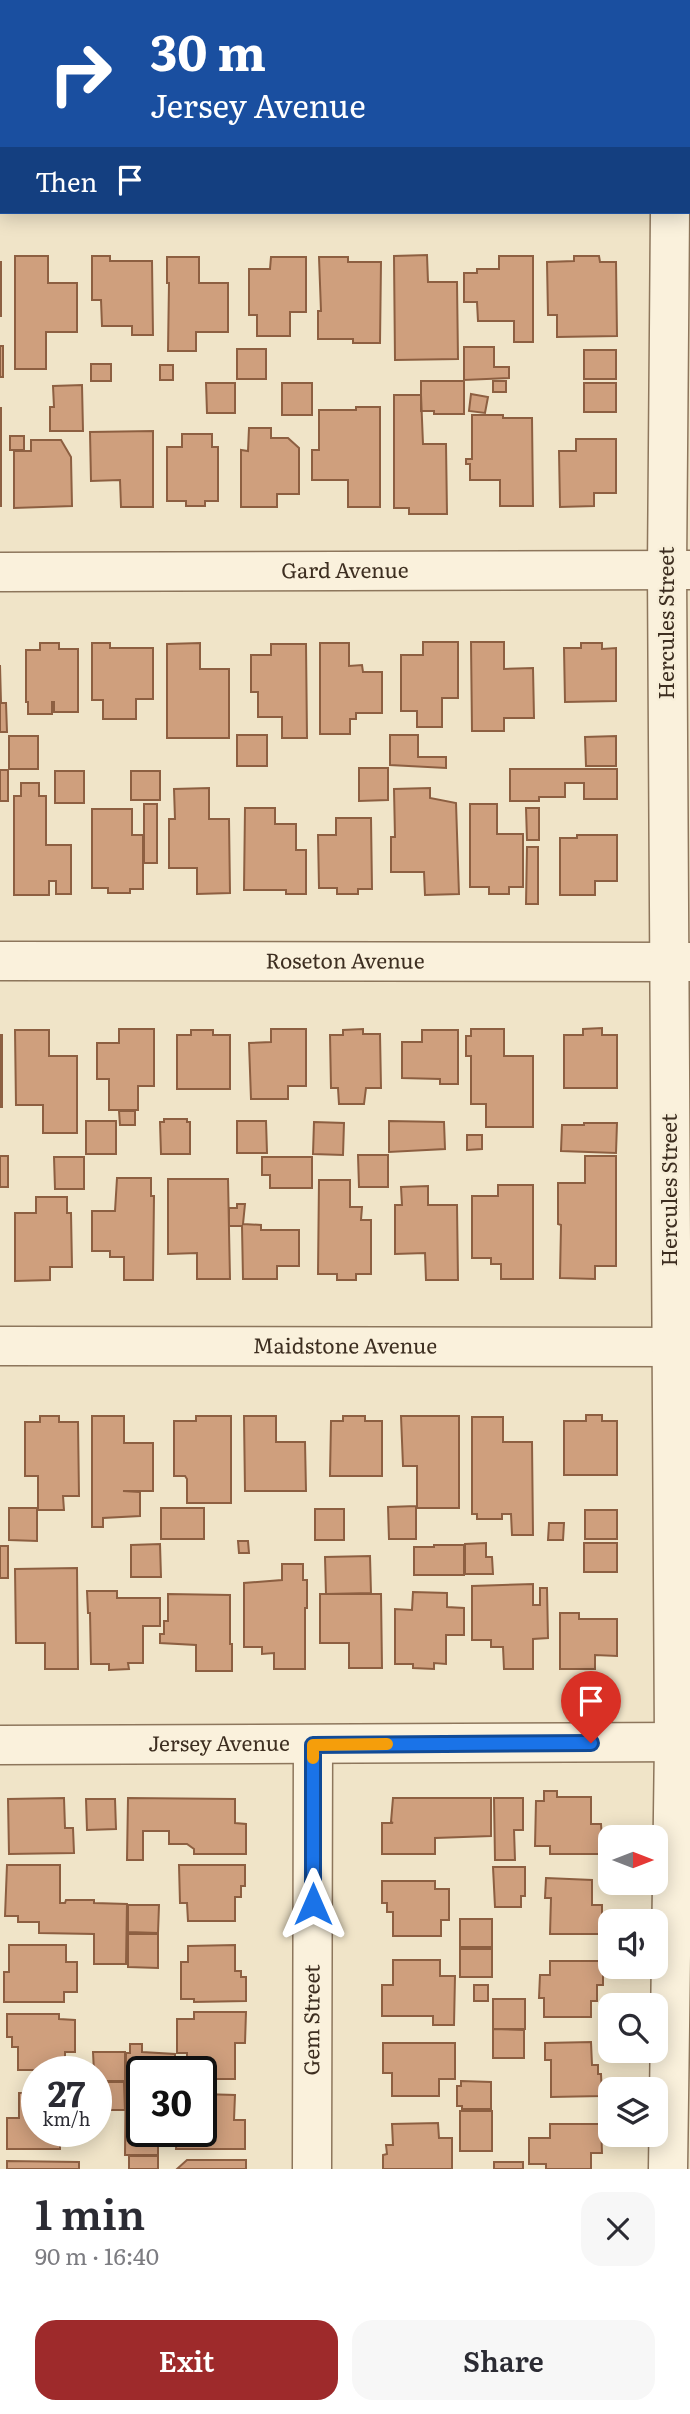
<!DOCTYPE html>
<html lang="en">
<head>
<meta charset="utf-8">
<style>
	:root { --surface:#fff; --page:#f7f7f7; --text:#2b2b33; --muted:#7c7c81; --accent:#9e2a2b }
	body { margin:0; font-family:Literata,serif; background:var(--page); color:var(--text); height:100vh; display:flex; flex-direction:column; font-size:26px; white-space:nowrap }
	* { box-sizing:border-box; margin:0 }
	p { font-size:23px; color:var(--muted) }
	.icon { flex:none; width:38px; height:38px; fill:none; stroke:currentColor; stroke-width:2; stroke-linecap:round; stroke-linejoin:round }
	.map { position:relative; height:2169px; overflow:hidden }
	.panel { display:flex; flex-direction:column; background:var(--surface); flex:1 }
	.panel>* { flex:none }
	.hud { position:absolute; left:0px; top:0px; width:691px; height:214px; box-shadow:0 4px 18px #0003; background:#1a4fa0; color:#fff; overflow:hidden }
	.needle { width:46px; rotate:90deg }
	.fabs { position:absolute; left:598px; top:1825px; display:grid; gap:14px }
	.fabs a { display:grid; place-items:center; width:70px; height:70px; border-radius:14px; background:var(--surface); box-shadow:0 4px 18px #0003; font-size:35px }
	.speed { position:absolute; left:21px; top:2056px; display:flex; gap:14px; font-size:35px; font-weight:700; text-align:center }
	.speed>* { display:grid; place-content:center; width:91px; height:91px; border-radius:50%; background:var(--surface); box-shadow:0 4px 18px #0003; line-height:1 }
	.speed small { font-size:18px; font-weight:400 }
	.speed .limit { border:4px solid #111; border-radius:10px; background:#fff; color:#111 }
	.pin { position:absolute; display:grid; place-items:center; width:60px; height:60px; color:#fff; margin:-72px -30px; border-radius:50% 50% 50% 0; rotate:-45deg; box-shadow:0 0 7px #0007 }
	.pin .icon { rotate:45deg }
	.me { position:absolute; width:77px; margin:-38px; rotate:0deg; stroke-linejoin:round; filter:drop-shadow(0 0 5px #0008) }
	.turn { display:flex; align-items:center; gap:24px; height:147px; padding:0 35px; font-size:32px }
	.turn .icon { width:91px; height:91px; stroke-width:2.5 }
	.turn b { display:block; font-size:49px; line-height:60px }
	.then { display:flex; align-items:center; height:66px; padding:0 35px; background:#0003; gap:14px; font-size:26px }
	.round { display:grid; place-items:center; flex:none; width:74px; height:74px; border-radius:21px; background:var(--page) }
	.headline { display:flex; align-items:center; justify-content:space-between; height:119px; padding:0 35px }
	h1 { font-size:42px; font-weight:600; line-height:52px }
	.primary-button { display:flex; gap:14px; margin-top:auto; padding:14px 35px }
	.primary-button a { flex:1; height:80px; border-radius:21px; background:var(--accent); color:#fff; font-size:28px; font-weight:600; line-height:80px; text-align:center }
	.primary-button a+a { background:var(--page); color:var(--text) }
	.map>svg:first-child { display:block }
	.building { fill:#cf9f7d; stroke:#8d5f41; stroke-width:2 }
	.lines { fill:none; stroke-linecap:round; stroke-linejoin:round }
	.minor-casing { stroke:#8d765c; stroke-width:41 }
	.minor { stroke:#faf1dc; stroke-width:38 }
	.route-casing { stroke:#114b97; stroke-width:18 }
	.route { stroke:#1a73e8; stroke-width:12 }
	.slow { stroke:#f59e0b; stroke-width:12 }
	.labels { text-anchor:middle; stroke-width:5; stroke-linejoin:round; paint-order:stroke }
	.street-label { font-size:21px; fill:#3d2e20; stroke:#f7eed8 }
</style>
</head>
<body>
<div class="map">
<svg width="690" height="2169" viewBox="0 0 690 2169">
	<rect width="100%" height="100%" fill="#f0e4c8"/>
	<path class="building" d="M129,0H159V2H129Z
		M282,0H311V2H282Z
		M358,0H387V2H358Z
		M500,0H539V2L500,1Z
		M583,0H616V2H583Z
		M427,255L428,282H457L458,359L395,360L394,256Z
		M15,256H48V283H77V332H46V369H15Z
		M92,256H110V261H152L153,335H132V326H102L101,300H92Z
		M499,256H533V342H514V321H478L477,302H464V273H477V269H499Z
		M574,256H599L600,262H616L617,336L557,337V315H548L547,262L574,261Z
		M167,257H199V283H228V332H196V351H168L169,283H167Z
		M271,257H306V312H290V336H257V315H249V269H270Z
		M319,257H348V262H381L380,343H353V339H318V311H321Z
		M0,262H1V316H0Z
		M0,346H3V377H0Z
		M464,347H494V367H509V378L464,380Z
		M237,349H266V379H237Z
		M584,350H616V379H584Z
		M91,364H111V381H91Z
		M160,365H173V380H160Z
		M421,381H464V414H434V411H421Z
		M493,381H506V392H493Z
		M206,383H235V413H207Z
		M282,383H312V415H282Z
		M584,383H616V412H584Z
		M82,385L83,431H50V407H54L53,386Z
		M471,394L488,397L485,413L469,411Z
		M394,395H421L423,444H446L447,514H409V508H394Z
		M356,407H380V507H348V480H312V450H319V410H356Z
		M0,408H1V506H0Z
		M472,415H503V418H532L533,506H500V480H470V464H466V459H472Z
		M249,428H271V438H288L299,448V494H277V507H241V450L248,451Z
		M153,431V507H121L120,480L91,481L90,432Z
		M182,434H212V447H218V501H205V506H186V501H167V447H182Z
		M10,436H24V450H10Z
		M576,439H616V493H594V506L560,507L559,451H576Z
		M31,440H61L71,457L72,506L14,508V451H31Z
		M423,642H458V698H442V727H417V711H401V655H423Z
		M471,642H504V669L533,668L534,718H504V731H472Z
		M40,643H59V649H78V712H54V702H52V714H28V702H26V650H40Z
		M92,643H110V648H153V699H136V719H103V700H92Z
		M200,643V669H229V738H167V644Z
		M320,643H349V666L362,665L363,672H382V713H356V719H350V734H320Z
		M581,643H602V649L616,648V701L565,702L564,648H581Z
		M271,644H306L307,738H282V717H258V692H251V655H271Z
		M0,665L1,703H6L7,732H0Z
		M237,735H267V766H237Z
		M390,735H418V757H446V768L390,765Z
		M9,736H38V769H9Z
		M616,736V766H586L585,737Z
		M359,768H388V800L359,801Z
		M510,769H617V799H584V783H565V797H539V801H510Z
		M0,770H8V801H0Z
		M55,771H84V803H55Z
		M131,771H160V800H131Z
		M21,783H39V796H46V845H71V894H56V881H49V895H14V796H21Z
		M209,788V819H229L230,893L197,894V868H169V819H175L174,789Z
		M430,788V798L456,803L459,894L425,895L424,872H391V837H395L394,789Z
		M144,804H157V863H144Z
		M470,804H497V834H523V887H509V894H489V887H470Z
		M245,808H275V824H296V850H306V894H286V890H244Z
		M526,808H539V840H527Z
		M92,809H132V835H143V889H130V893H108V888H92Z
		M336,818H371L372,889H358V894H337V888H319L318,835H336Z
		M577,835H617V881H595V895H560V838H577Z
		M527,847H538V904H526Z
		M602,1028V1035H617V1088H564V1035H583V1029Z
		M119,1029H154V1086H138V1110H109V1079H97V1043H119Z
		M271,1029H306V1086H288V1099H251L249,1043L271,1042Z
		M363,1029V1034H380L381,1088H366L364,1104H339L338,1088H331L330,1035H343V1030Z
		M471,1029H504V1056H533V1127H486V1104H471V1056H466V1036H471Z
		M15,1030H49V1056H77V1133H43V1105H16Z
		M191,1030H213V1035H230V1089H177V1035H191Z
		M422,1030H458V1084H440V1079L402,1078V1042H422Z
		M0,1035H2V1107H0Z
		M119,1111H135V1125H120Z
		M164,1119H187V1122H190V1154H161L160,1122H164Z
		M86,1121H116V1154H86Z
		M237,1121H266L267,1153H237Z
		M389,1121L444,1122L445,1149L389,1152Z
		M314,1122L344,1123L343,1155L313,1154Z
		M584,1123H617L616,1153L561,1151L562,1125H584Z
		M467,1135H482V1149L467,1150Z
		M358,1155H388V1187H359Z
		M0,1156H8V1187H0Z
		M585,1156H616V1266H595V1279L560,1278L561,1225L558,1224V1183H585Z
		M54,1157H84V1189H55Z
		M262,1157H312V1188H270V1175H262Z
		M117,1178H151V1196H154L153,1280H124V1257H110V1251H92V1211H115Z
		M168,1179H228L230,1279H197V1253L168,1254Z
		M319,1180H350V1207H362L361,1220H371V1274H356V1280H337V1274H318Z
		M498,1185H533V1279H501V1264H491V1258H472V1196H498Z
		M428,1186V1205H457L458,1280H426L425,1253L395,1254V1205H402L401,1187Z
		M36,1197H67V1213H71L72,1267H50V1280L15,1281V1213H36Z
		M237,1204H245L243,1224L261,1225V1230H299V1266H277V1279H243L242,1226H229V1208H237Z
		M586,1415H602V1421H617V1475H564V1421H586Z
		M40,1416H59V1422H78L79,1496H63L64,1510H38V1476H25V1422H40Z
		M92,1416H124V1443H153V1491H123L140,1492V1516L103,1518V1527H92Z
		M196,1416H231V1503H187V1479L185,1476H174V1421H196Z
		M244,1416H276V1442H305L306,1491H245Z
		M343,1416H365V1421H382V1476H330L331,1421H343Z
		M401,1416H459V1508H417V1466H403Z
		M472,1417H503V1442H532L533,1535H512L511,1514H502V1519H477V1514H472Z
		M416,1506V1539H389L388,1507Z
		M9,1508H37V1541L9,1540Z
		M161,1508H204V1539H161Z
		M315,1509H344V1540H315Z
		M585,1510H617V1539H585Z
		M549,1523H564L563,1540H548Z
		M238,1541H248L249,1553H239Z
		M486,1543V1557H492L493,1574H465V1544Z
		M584,1543H617V1572H584Z
		M160,1544L161,1577H131V1545Z
		M434,1545H464V1575H414V1547H434Z
		M0,1546H8V1578H0Z
		M370,1556L371,1593L326,1594L325,1557Z
		M282,1564H303V1580H307V1608H305V1669H274V1653L262,1654V1647H244V1583L282,1580Z
		M77,1568L78,1669H45V1643H16L15,1569Z
		M533,1584V1605H540V1588H547L548,1638L533,1639V1669H504L503,1647H491V1640H472V1586Z
		M87,1591H117V1598H160V1626H143V1663H128L129,1669L109,1670V1664H91L90,1613H88Z
		M413,1592L447,1593V1607L464,1608V1635H446V1664L434,1663V1669L413,1668V1664H395V1609L412,1610Z
		M168,1594L230,1595V1644H232V1671H196V1645L160,1643V1634H164V1621H168Z
		M320,1594H381L382,1668H349V1643H320Z
		M560,1613H579V1619H617V1656L595,1655V1669H560Z
		M544,1791H557V1797H591V1824H601L603,1854H550V1846H535L536,1801H544Z
		M64,1798L65,1828H73L74,1853L9,1854L8,1799Z
		M128,1798L235,1799V1823L246,1824V1854H194V1849L187,1844H169V1831H143V1860H127Z
		M393,1798H491V1836L435,1838V1854H382V1823H393L391,1822Z
		M494,1798H523V1830H514L515,1860H495Z
		M86,1799H115L116,1829L87,1830Z
		M7,1865H60V1903H65L66,1900H94V1903L127,1904L126,1964H94V1934L39,1933V1922H18V1916H5Z
		M179,1865H245V1886H241V1897H235V1921H188L187,1903H180Z
		M493,1867H525V1896H521V1907H495Z
		M546,1878L592,1880V1905H602V1934H550L551,1898H545Z
		M382,1881H435V1889H449V1920H441V1936H393V1912H387V1903H382Z
		M128,1905H159L158,1933L128,1932Z
		M460,1919H492V1947H460Z
		M128,1934H158V1968L128,1967Z
		M9,1945H66V1962H77V1992H64V2002H4V1972H9Z
		M235,1945V1971H241V1977H246V2001L194,2002V1999H181V1962H188V1946Z
		M460,1949H492V1977H460Z
		M393,1960H440V1976H455L454,2025H433V2016H382V1985H393Z
		M550,1961H603V1985H597V2001H591V2017H544V1998H539L540,1975H550Z
		M474,1985H488V2001H474Z
		M493,1999H525V2029H493Z
		M194,2012H246L245,2043H235V2079H210V2069H187V2053H177V2019H194Z
		M7,2014H59V2019L75,2020V2052H65V2070H18V2047H12V2037H7Z
		M493,2029L524,2030V2058H493Z
		M591,2042L592,2065H598V2074H601L602,2096L551,2097V2060H545V2043Z
		M383,2043H455V2079H439V2096H392V2073H383Z
		M130,2044H142V2052L175,2054V2072H142V2132H158V2155H125L126,2053H130Z
		M93,2052H125V2081H96V2072H94Z
		M461,2081L491,2082V2109H462V2106H457V2086H461Z
		M96,2082H124L125,2110H96Z
		M19,2093H37V2132H60V2149H7V2118H19Z
		M201,2094L235,2095L234,2120H245V2149H176L177,2132H201Z
		M460,2111H492V2151H460Z
		M438,2123L439,2138H452V2169H383V2155L387,2154L386,2145H393L392,2124Z
		M550,2124H601L602,2153H591V2169H546V2164H529V2138H550Z
		M129,2156H158V2169H129Z
		M187,2160H246V2169H177Z
		M7,2161L79,2162V2169H7Z
		M494,2162H523V2169H494Z"/>
	<g class="lines">
		<defs>
			<g id="minor">
				<path d="M673,2V0"/>
				<path d="M0,181H2"/>
				<path id="s1" d="M0,572L690,570"/>
				<path id="s2" d="M0,961L690,962"/>
				<path id="s3" d="M0,1346L690,1347"/>
				<path id="s4" d="M0,1745L690,1742"/>
				<path id="s5" d="M312,2169L313,1745"/>
				<path d="M668,2169L674,1742L667,570L670,212"/>
			</g>
		</defs>
		<use href="#minor" class="minor-casing"/>
		<use href="#minor" class="minor"/>
	</g>
	<g class="lines">
		<defs>
			<path id="route" d="M313,1904V1745L591,1743"/>
		</defs>
		<use href="#route" class="route-casing"/>
		<use href="#route" class="route"/>
		<path class="slow" d="M313,1758V1745L387,1744"/>
	</g>
	<g class="labels">
		<g class="street-label">
			<text dy="7" stroke="none"><textPath href="#s1" startOffset="345">Gard Avenue</textPath></text>
			<text transform="translate(667 623) rotate(-90)" y="7">Hercules Street</text>
			<text dy="7" stroke="none"><textPath href="#s2" startOffset="345">Roseton Avenue</textPath></text>
			<text transform="translate(670 1190) rotate(-90)" y="7">Hercules Street</text>
			<text dy="7" stroke="none"><textPath href="#s3" startOffset="345">Maidstone Avenue</textPath></text>
			<text dy="7" stroke="none"><textPath href="#s4" startOffset="219">Jersey Avenue</textPath></text>
			<text dy="7" stroke="none"><textPath href="#s5" startOffset="149">Gem Street</textPath></text>
		</g>
	</g>
</svg>
<div class="fabs">
<a><svg class="needle" viewBox="-14 -14 28 28"><path d="M0-13l5 13h-10z" fill="#e53935"/><path d="M0 13l5-13h-10z" fill="#7c7c81"/></svg></a>
<a><svg class="icon" aria-label="sound" viewBox="0 0 24 24"><path d="M4 9h4l5-4v14l-5-4H4zM17 9q2 3 0 6"/></svg></a>
<a><svg class="icon" aria-label="search" viewBox="0 0 24 24"><circle cx="10" cy="10" r="6"/><path d="M15 15l6 6"/></svg></a>
<a><svg class="icon" aria-label="layers" viewBox="0 0 24 24"><path d="M12 4l9 5-9 5-9-5zM3 14l9 5 9-5"/></svg></a>
</div>
<div class="speed"><div>27<small>km/h</small></div><div class="limit">30</div></div>
<div class="pin" style="left:591px;top:1743px;background:#d93025"><svg class="icon" aria-label="arrive" viewBox="0 0 24 24"><path d="M6 21V4h12l-3 4 3 4H6"/></svg></div>
<svg class="me" style="left:313px;top:1904px" viewBox="-20 -20 40 40"><path d="M0-17L14 15 0 8-14 15z" fill="#1a73e8" stroke="#fff" stroke-width="4"/></svg>
<div class="hud">
<div class="turn"><svg class="icon" aria-label="right" viewBox="0 0 24 24"><path d="M7 20v-9h11M14 6l5 5-5 5"/></svg><div><b>30 m</b>Jersey Avenue</div></div>
<div class="then">Then<svg class="icon" aria-label="arrive" viewBox="0 0 24 24"><path d="M6 21V4h12l-3 4 3 4H6"/></svg></div>
</div>
</div>
<section class="panel">
<div class="headline"><div><h1>1 min</h1><p>90 m · 16:40</p></div><a class="round"><svg class="icon" aria-label="close" viewBox="0 0 24 24"><path d="M6 6l12 12M18 6L6 18"/></svg></a></div>
<div class="primary-button"><a>Exit</a><a>Share</a></div>
</section>
</body>
</html>
